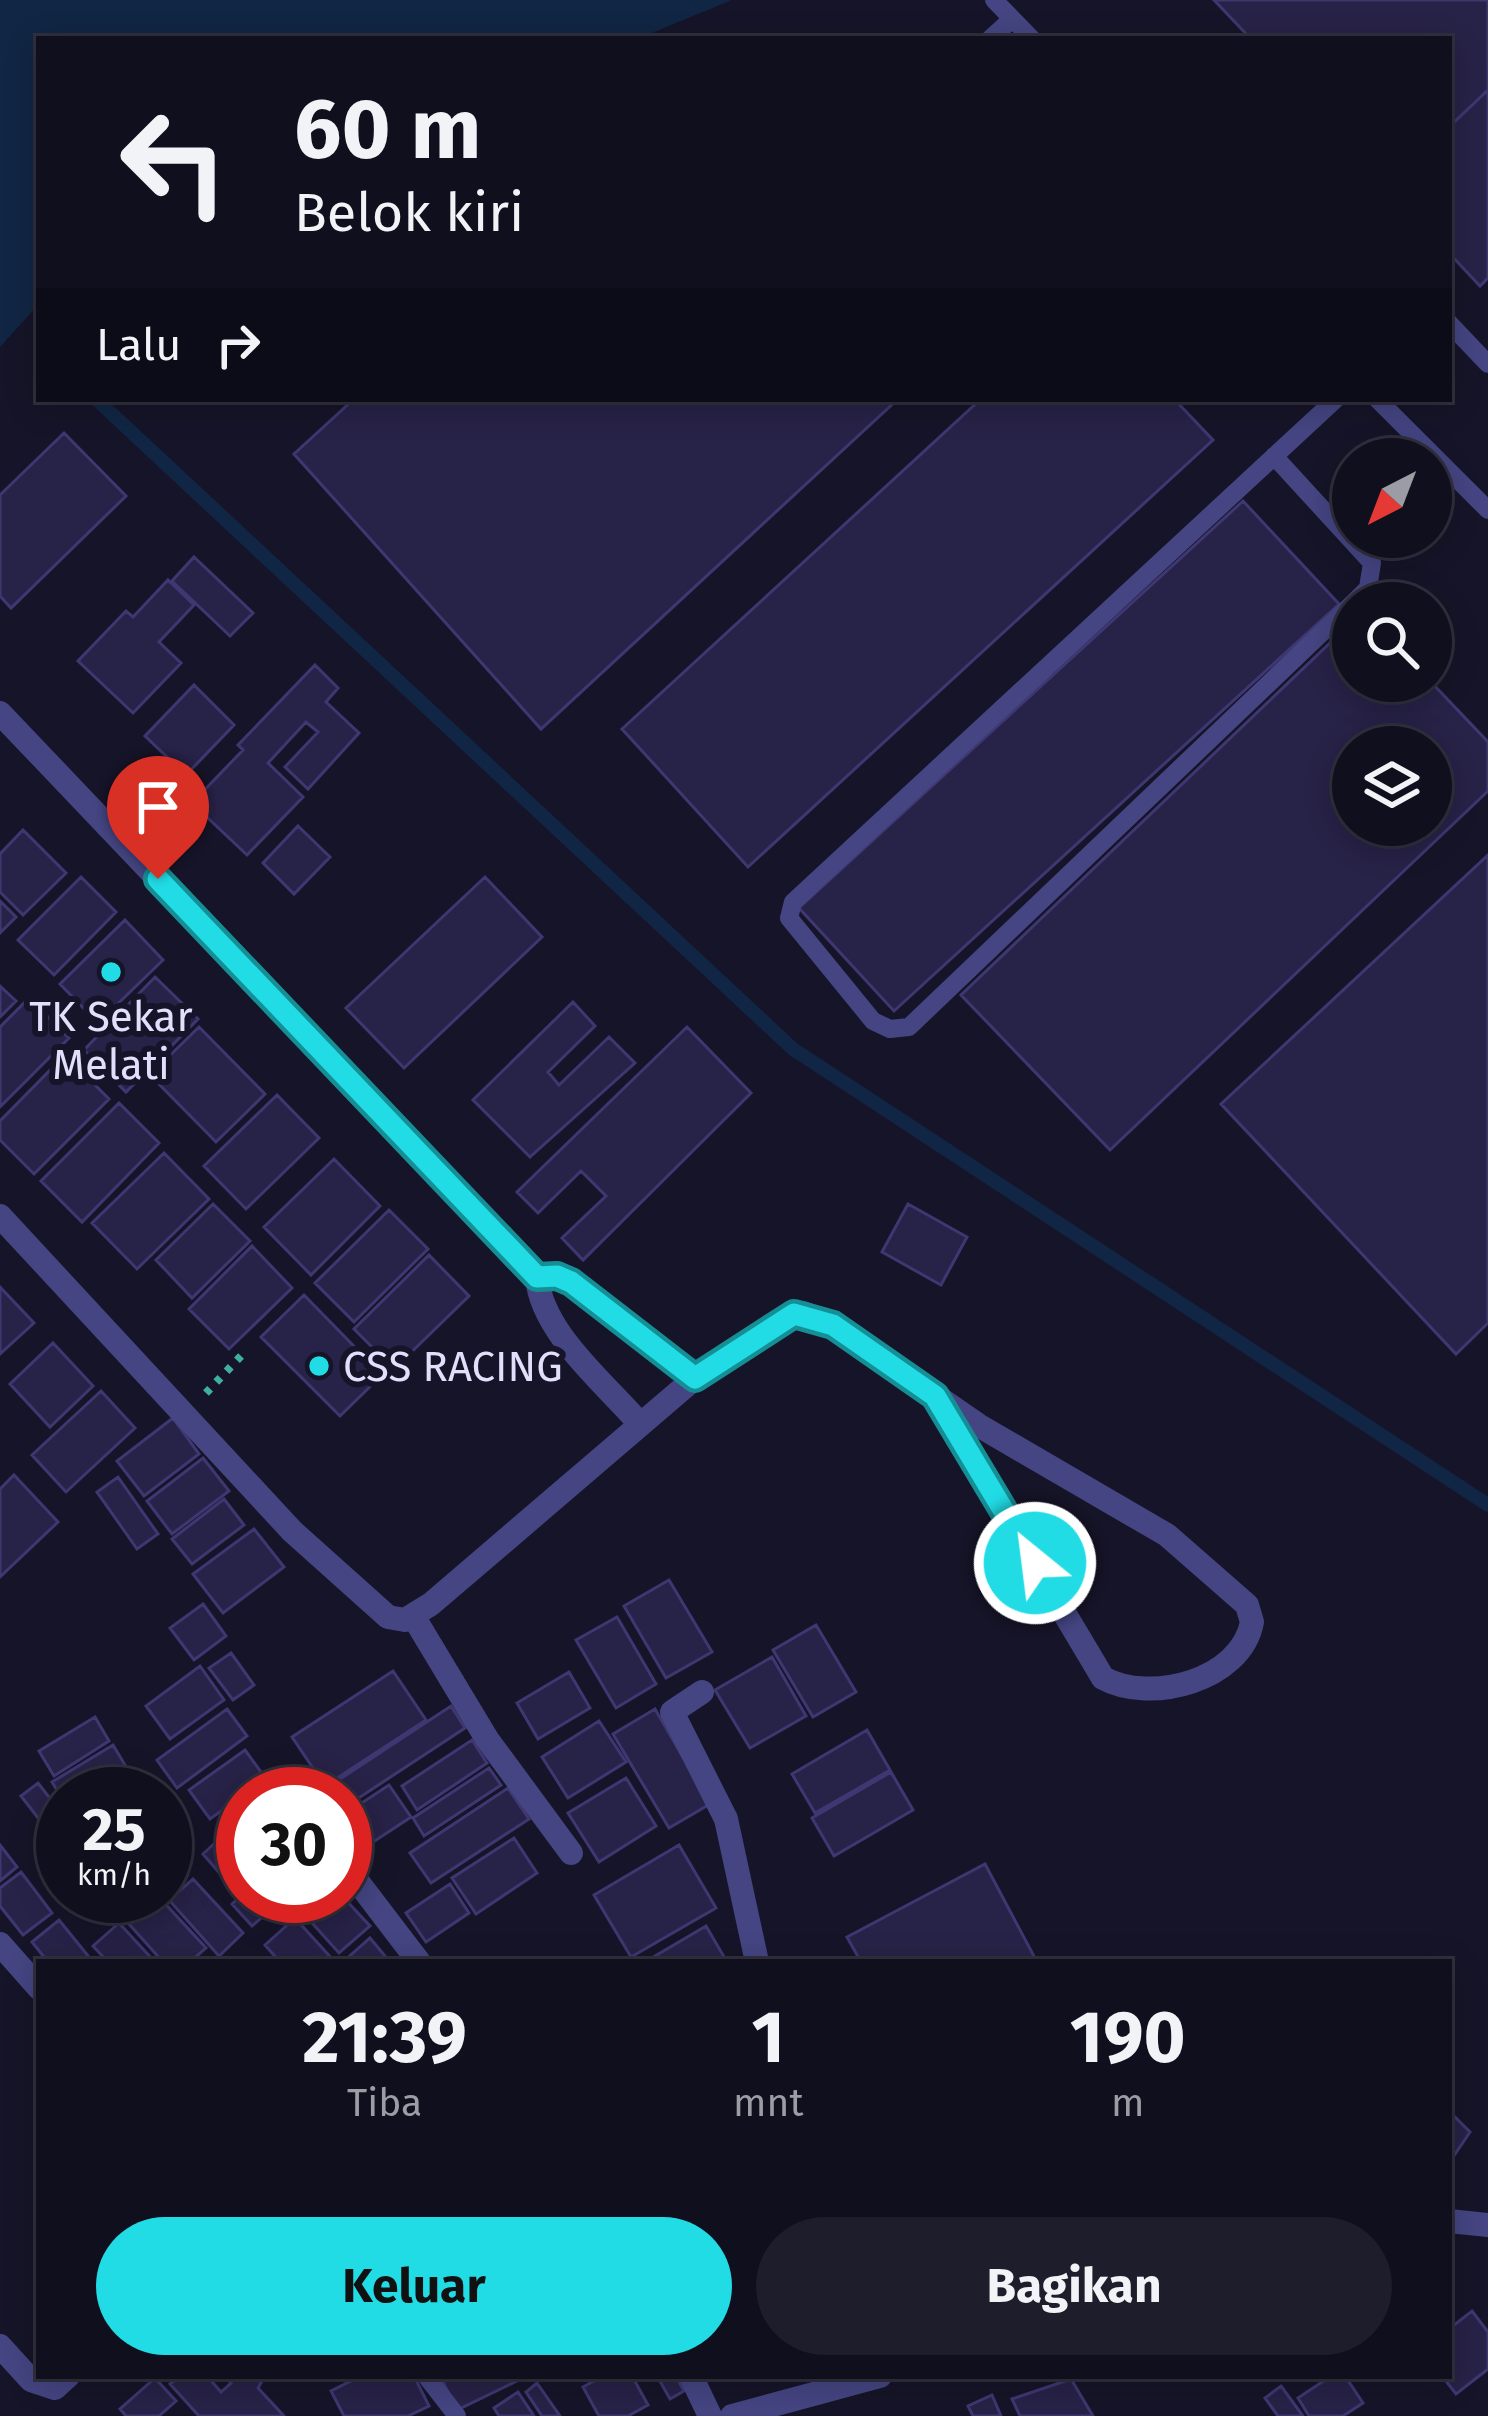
<!DOCTYPE html>
<html lang="id">
<head>
<meta charset="utf-8">
<style>
	:root { --surface:#100f1e; --page:#1e1d2b; --text:#f1f3f6; --muted:#9c9ca4; --line:#302f3c; --accent:#21dce5 }
	body { margin:0; font-family:"Fira Sans",sans-serif; background:var(--page); color:var(--text); height:100vh; display:flex; flex-direction:column; font-size:45px; white-space:nowrap }
	* { box-sizing:border-box; margin:0 }
	p { font-size:39px; color:var(--muted) }
	.icon { flex:none; width:66px; height:66px; fill:none; stroke:currentColor; stroke-width:2; stroke-linecap:round; stroke-linejoin:round }
	.map { position:relative; flex:1; overflow:hidden }
	.details { position:absolute; left:36px; top:1959px; width:1416px; height:420px; display:flex; flex-direction:column; background:var(--surface); border-radius:0px; box-shadow:0 6px 30px #0003,0 0 0 3px var(--line) }
	.details>* { flex:none }
	.banner { position:absolute; left:36px; top:36px; width:1416px; height:366px; border-radius:0px; box-shadow:0 6px 30px #0003,0 0 0 3px var(--line); background:#100f1e; color:var(--text); overflow:hidden }
	.needle { width:78px; rotate:222deg }
	.fabs { position:absolute; left:1332px; top:438px; display:grid; gap:24px }
	.fabs a { display:grid; place-items:center; width:120px; height:120px; border-radius:50%; background:var(--surface); box-shadow:0 6px 30px #0003,0 0 0 3px var(--line); font-size:60px }
	.speed { position:absolute; left:36px; top:1767px; display:flex; gap:24px; font-size:60px; font-weight:700; text-align:center }
	.speed>* { display:grid; place-content:center; width:156px; height:156px; border-radius:50%; background:var(--surface); box-shadow:0 6px 30px #0003,0 0 0 3px var(--line); line-height:1 }
	.speed small { font-size:30px; font-weight:400 }
	.speed .limit { border:18px solid #d22; background:#fff; color:#111 }
	.pin { position:absolute; display:grid; place-items:center; width:102px; height:102px; color:#fff; margin:-123px -51px; border-radius:50% 50% 50% 0; rotate:-45deg; box-shadow:0 0 12px #0007 }
	.pin .icon { rotate:45deg }
	.me { position:absolute; width:132px; margin:-66px; rotate:331deg; stroke-linejoin:round; filter:drop-shadow(0 0 9px #0008) }
	.turn { display:flex; align-items:center; gap:42px; height:252px; padding:0 60px; font-size:54px }
	.turn .icon { width:156px; height:156px; stroke-width:2.5 }
	.turn b { display:block; font-size:84px; line-height:102px }
	.then { display:flex; align-items:center; height:114px; padding:0 60px; background:#0003; gap:24px; font-size:45px }
	.eta { display:flex; justify-content:space-evenly; align-items:center; height:204px; text-align:center }
	.eta b { font-size:72px; font-weight:700; line-height:84px }
	.button { display:flex; gap:24px; margin-top:auto; padding:24px 60px }
	.button a { flex:1; height:138px; border-radius:72px; background:var(--accent); color:#111; font-size:48px; font-weight:700; line-height:138px; text-align:center }
	.button a+a { background:var(--page); color:var(--text) }
	.map>svg:first-child { display:block }
	.water { fill:#112644 }
	.lines { fill:none; stroke-linecap:round; stroke-linejoin:round }
	.stream { stroke:#112644; stroke-width:14 }
	.building { fill:#272247; stroke:#3f3771; stroke-width:3; fill-rule:evenodd }
	.path { stroke:#3fafa2; stroke-width:8; stroke-dasharray:6 9; stroke-linecap:butt }
	.service { stroke:#444582; stroke-width:18 }
	.minor { stroke:#444582; stroke-width:24 }
	.route-casing { stroke:#158f95; stroke-width:30 }
	.route { stroke:#21dce5; stroke-width:21 }
	.poi-dot { fill:#21dce5; stroke:#161428; stroke-width:4.5 }
	.labels { text-anchor:middle; stroke-width:12; stroke-linejoin:round; paint-order:stroke }
	.poi-label { font-size:42px; fill:#e1dffb; stroke:#161428 }
</style>
</head>
<body>
<div class="map">
<svg width="1488" height="2416" viewBox="0 0 1488 2416">
	<rect width="100%" height="100%" fill="#161428"/>
	<path class="water" d="M0,0H732L637,39H39V304L0,347Z"/>
	<g class="lines">
		<path class="stream" d="M96,399L793,1049L1488,1505"/>
	</g>
	<path class="building" d="M1214,0H1488V90L1449,127V39H1251Z
		M1488,90V278L1480,286L1449,253V127Z
		M354,399H898L541,729L294,454Z
		M981,399H1174L1213,440L748,867L622,729Z
		M64,433L126,496L11,608L0,596V495Z
		M1243,501L1339,604L894,1011L799,908Z
		M194,557L253,613L230,636L172,581Z
		M168,580L194,605L159,642L181,663L133,713L78,661L126,611L133,617Z
		M1353,621V681H1430L1488,742V791L1110,1150L961,995ZM1353,747H1431V825H1353Z
		M315,665L338,688L326,702L359,733L308,789L285,767L318,732L306,722L268,763L303,797L247,855L192,803L243,750L238,745Z
		M194,685L234,725L186,775L145,736Z
		M298,826L330,857L294,894L263,863Z
		M23,830L66,873L23,915L0,892V854Z
		M1488,855V1323L1456,1354L1221,1104Z
		M81,877L116,912L54,975L18,940Z
		M485,877L542,937L404,1068L346,1008Z
		M0,901L16,917L0,933Z
		M125,920L163,960L98,1023L60,984Z
		M155,977L198,1019L126,1092L84,1050Z
		M0,986L16,1001L0,1017Z
		M29,998L69,1038L0,1107V1027Z
		M573,1002L595,1026L548,1072L559,1085L609,1037L635,1063L530,1157L473,1100Z
		M199,1027L265,1094L216,1142L150,1075Z
		M687,1027L751,1093L583,1260L562,1238L606,1196L581,1171L538,1213L517,1192Z
		M65,1055L109,1099L34,1174L0,1140V1121Z
		M277,1095L319,1138L246,1209L204,1166Z
		M119,1103L159,1143L82,1222L41,1181Z
		M164,1153L209,1199L137,1269L92,1223Z
		M334,1159L380,1206L311,1275L264,1227Z
		M213,1204L250,1241L192,1298L156,1260Z
		M908,1204L967,1237L941,1285L882,1252Z
		M389,1210L428,1249L354,1322L315,1283Z
		M252,1246L292,1288L229,1349L189,1309Z
		M429,1255L469,1296L394,1369L354,1329Z
		M0,1287L34,1323L0,1354Z
		M304,1295L382,1375L340,1416L261,1337Z
		M53,1343L93,1386L50,1427L10,1384Z
		M101,1391L135,1428L66,1492L32,1455Z
		M173,1418L199,1454L144,1496L117,1461Z
		M203,1458L229,1491L172,1534L147,1501Z
		M14,1475L58,1522L0,1577V1489Z
		M118,1477L158,1534L137,1549L97,1492Z
		M224,1499L244,1525L192,1564L172,1539Z
		M254,1529L284,1567L223,1613L193,1574Z
		M669,1580L712,1652L666,1678L624,1606Z
		M203,1604L226,1636L194,1660L170,1628Z
		M617,1617L656,1684L616,1708L576,1640Z
		M816,1625L856,1692L813,1717L773,1650Z
		M231,1653L254,1685L233,1700L209,1668Z
		M772,1657L806,1716L750,1748L715,1690Z
		M200,1666L224,1700L170,1739L146,1706Z
		M393,1671L426,1720L325,1786L292,1737Z
		M569,1672L590,1708L538,1739L517,1703Z
		M451,1706L465,1728L345,1807V1794H336L331,1785Z
		M227,1709L247,1736L177,1788L157,1760Z
		M655,1709L710,1804L669,1828L613,1734Z
		M95,1717L109,1741L54,1776L39,1751Z
		M599,1721L626,1762L568,1798L542,1757Z
		M867,1730L890,1770L815,1813L792,1774Z
		M472,1740L487,1763L417,1810L402,1786Z
		M113,1745L134,1780L112,1794H63V1800L52,1782Z
		M245,1750L266,1779L210,1819L189,1790Z
		M489,1768L501,1785L424,1836L413,1818Z
		M891,1772L913,1810L834,1856L812,1818Z
		M626,1778L656,1826L599,1862L568,1813Z
		M38,1783L63,1815L49,1832L21,1796Z
		M389,1785L411,1817L361,1850L345,1826V1814Z
		M508,1788L529,1819L431,1883L410,1853Z
		M243,1817V1887L237,1893L203,1854Z
		M514,1838L537,1873L476,1914L452,1878Z
		M0,1845L17,1867L0,1881Z
		M679,1845L716,1908L631,1957L594,1895Z
		M985,1864L1037,1962H861L847,1937Z
		M21,1872L52,1913L23,1935L0,1906V1888Z
		M193,1879L243,1933L219,1956L169,1900Z
		M450,1884L469,1913L426,1942L406,1913Z
		M243,1894V1896H286L252,1926L232,1904Z
		M158,1896L206,1948L190,1962H163L129,1924Z
		M323,1896H342L370,1926L339,1953L304,1914Z
		M295,1918L334,1961L333,1962H280L265,1945Z
		M59,1920L89,1957L82,1962H48L32,1942Z
		M119,1923L155,1962H108L93,1946Z
		M706,1926L727,1962H651L650,1959Z
		M370,1938L390,1962H343Z
		M1449,2111L1470,2132L1449,2163Z
		M1472,2311L1488,2332V2369L1456,2394L1442,2376H1449V2329Z
		M180,2376H207L221,2392L231,2383L225,2376H265L258,2388L284,2416H199L170,2384Z
		M361,2376H414L429,2406L408,2416H344L331,2391Z
		M455,2376H519L521,2379L457,2410L443,2382Z
		M603,2376H632L648,2405L628,2416H599L583,2387Z
		M657,2376H676L684,2391L670,2399Z
		M1331,2376H1345L1363,2403L1343,2416H1309L1298,2398Z
		M155,2378L176,2401L159,2416H126L120,2409Z
		M1071,2379L1093,2416H1020L1012,2399Z
		M537,2383L560,2416H542L526,2392Z
		M1281,2386L1303,2416H1278L1265,2398Z
		M518,2392L534,2416H499L494,2408Z
		M992,2395L1001,2416H973L968,2406Z"/>
	<g class="lines">
		<path class="path" d="M206,1393L242,1355"/>
		<path class="service" d="M994,0L1032,39
			M990,39L1012,19
			M1449,323L1488,364
			M1336,399L793,902L789,918L873,1021L890,1029L909,1027L1353,603
			M1377,399L1488,510
			M1274,456L1372,563L1368,588L1353,603
			M426,2376L457,2416"/>
		<path class="minor" d="M0,713L537,1277C541,1332 605,1383 640,1424
			M0,1216L292,1531L388,1617L405,1620L431,1604L695,1378L781,1320L803,1313L833,1325L978,1425L1167,1535L1247,1605L1252,1622C1241,1681 1150,1704 1103,1678L935,1396
			M537,1277L558,1276L571,1282L695,1378
			M413,1616L487,1739L571,1853
			M702,1692L672,1712L726,1819L757,1962
			M313,1782L317,1794
			M345,1865L419,1962
			M0,1944L39,1988
			M1449,2221L1488,2225
			M0,2346L31,2380L55,2388L68,2376
			M691,2376L710,2416
			M732,2416L880,2376"/>
	</g>
	<g class="lines">
		<defs>
			<path id="route" d="M158,879L537,1277L557,1276L571,1282L695,1378L794,1314L833,1325L935,1396L1035,1563"/>
		</defs>
		<use href="#route" class="route-casing"/>
		<use href="#route" class="route"/>
	</g>
	<g class="poi-dot">
		<circle cx="111" cy="972" r="12"/>
		<circle cx="319" cy="1366" r="12"/>
	</g>
	<g class="labels">
		<g class="poi-label">
			<text x="111" y="1031">TK Sekar<tspan x="111" dy="48">Melati</tspan></text>
			<text x="343" y="1381" text-anchor="start">CSS RACING</text>
		</g>
	</g>
</svg>
<div class="fabs">
<a><svg class="needle" viewBox="-14 -14 28 28"><path d="M0-13l5 13h-10z" fill="#e53935"/><path d="M0 13l5-13h-10z" fill="#9c9ca4"/></svg></a>
<a><svg class="icon" aria-label="search" viewBox="0 0 24 24"><circle cx="10" cy="10" r="6"/><path d="M15 15l6 6"/></svg></a>
<a><svg class="icon" aria-label="layers" viewBox="0 0 24 24"><path d="M12 4l9 5-9 5-9-5zM3 14l9 5 9-5"/></svg></a>
</div>
<div class="speed"><div>25<small>km/h</small></div><div class="limit">30</div></div>
<div class="pin" style="left:158px;top:879px;background:#d93025"><svg class="icon" aria-label="arrive" viewBox="0 0 24 24"><path d="M6 21V4h12l-3 4 3 4H6"/></svg></div>
<svg class="me" style="left:1035px;top:1563px" viewBox="-20 -20 40 40"><circle r="17" fill="#21dce5" stroke="#fff" stroke-width="3"/><path d="M0-11L8 9 0 5-8 9z" fill="#fff"/></svg>
<div class="banner">
<div class="turn"><svg class="icon" aria-label="left" viewBox="0 0 24 24"><path d="M17 20v-9H6M10 6l-5 5 5 5"/></svg><div><b>60 m</b>Belok kiri</div></div>
<div class="then">Lalu<svg class="icon" aria-label="right" viewBox="0 0 24 24"><path d="M7 20v-9h11M14 6l5 5-5 5"/></svg></div>
</div>
<section class="details">
<div class="eta">
<div><b>21:39</b><p>Tiba</p></div>
<div><b>1</b><p>mnt</p></div>
<div><b>190</b><p>m</p></div>
</div>
<div class="button"><a>Keluar</a><a>Bagikan</a></div>
</section>
</div>
</body>
</html>
